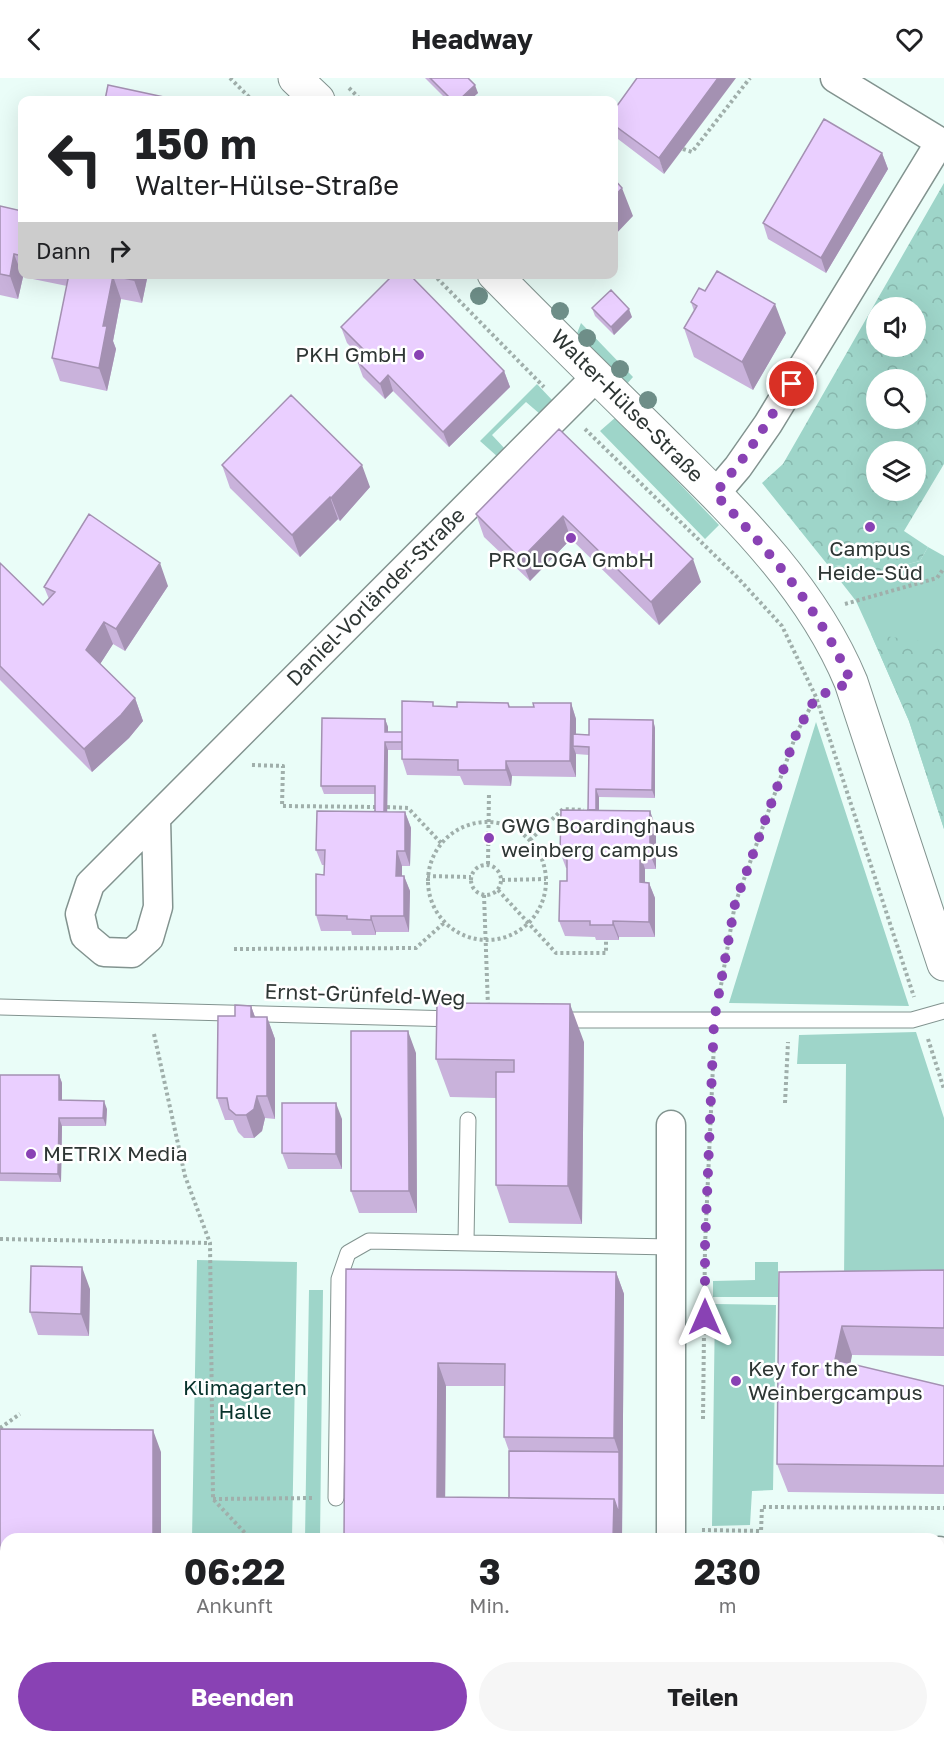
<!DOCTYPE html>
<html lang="de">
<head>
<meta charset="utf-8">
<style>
	:root { --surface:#fff; --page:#f6f6f6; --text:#202124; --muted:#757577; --accent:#8942b4 }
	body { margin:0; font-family:"Golos Text",sans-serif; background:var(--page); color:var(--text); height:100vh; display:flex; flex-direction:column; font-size:22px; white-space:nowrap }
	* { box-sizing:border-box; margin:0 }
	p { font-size:20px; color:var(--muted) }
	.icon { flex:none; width:33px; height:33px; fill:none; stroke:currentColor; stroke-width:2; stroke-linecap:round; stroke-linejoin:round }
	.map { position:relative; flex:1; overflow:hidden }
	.drawer { position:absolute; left:0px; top:1455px; width:945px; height:210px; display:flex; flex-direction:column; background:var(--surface); border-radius:18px 18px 0 0; box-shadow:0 6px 24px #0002 }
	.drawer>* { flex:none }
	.top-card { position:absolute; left:18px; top:18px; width:600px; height:183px; border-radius:12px; box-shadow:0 6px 24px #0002; background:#fff; color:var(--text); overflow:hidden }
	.fabs { position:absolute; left:866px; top:219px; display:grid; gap:12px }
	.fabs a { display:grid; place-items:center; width:60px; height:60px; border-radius:50%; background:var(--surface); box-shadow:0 6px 24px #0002; font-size:30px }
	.pin { position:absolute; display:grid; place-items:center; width:51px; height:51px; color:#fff; margin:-26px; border:3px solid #fff; border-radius:50%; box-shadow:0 2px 6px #0007 }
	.me { position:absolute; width:66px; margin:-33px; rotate:0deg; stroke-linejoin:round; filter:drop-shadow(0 0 4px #0008) }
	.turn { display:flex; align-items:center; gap:21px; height:126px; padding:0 18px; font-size:27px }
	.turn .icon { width:78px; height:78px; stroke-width:2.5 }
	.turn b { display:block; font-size:42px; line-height:51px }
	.then { display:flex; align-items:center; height:57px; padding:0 18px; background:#0003; gap:12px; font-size:22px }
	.eta { display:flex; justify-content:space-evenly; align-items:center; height:102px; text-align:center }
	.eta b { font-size:36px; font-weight:700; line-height:42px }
	.action { display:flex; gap:12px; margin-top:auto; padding:12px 18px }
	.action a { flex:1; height:69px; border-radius:36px; background:var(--accent); color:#fff; font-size:24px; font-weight:700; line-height:69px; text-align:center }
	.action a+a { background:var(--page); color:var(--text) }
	header { display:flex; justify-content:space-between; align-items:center; height:78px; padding:0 18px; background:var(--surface); font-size:27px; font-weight:700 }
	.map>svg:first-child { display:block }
	.green { fill:#9ed5c9 }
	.forest { fill:url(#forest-crowns); fill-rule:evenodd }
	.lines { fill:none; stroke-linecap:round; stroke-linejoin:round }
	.service-casing { stroke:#82938f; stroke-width:17 }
	.minor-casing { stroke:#82938f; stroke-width:31 }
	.tertiary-casing { stroke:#82938f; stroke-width:35 }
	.path { stroke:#a0afab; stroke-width:4; stroke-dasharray:3 3; stroke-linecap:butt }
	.service { stroke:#fff; stroke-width:15 }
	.minor { stroke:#fff; stroke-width:28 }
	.tertiary { stroke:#fff; stroke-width:33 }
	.tree { fill:#6e8e88 }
	.wall { fill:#c9b2db; fill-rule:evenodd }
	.shaded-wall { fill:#a491b2 }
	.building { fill:#eacfff; stroke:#a491b2; stroke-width:1.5 }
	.route { stroke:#8942b4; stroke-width:10; stroke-dasharray:0 18 }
	.poi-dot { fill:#8942b4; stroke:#fff; stroke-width:2 }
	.labels { text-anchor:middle; stroke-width:5; stroke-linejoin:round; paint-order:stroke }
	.poi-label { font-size:21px; fill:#2e3634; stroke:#fff; text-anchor:start }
	.street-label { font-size:21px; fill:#2e3634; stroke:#fff }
	.park-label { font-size:21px; fill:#08332c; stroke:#fff }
</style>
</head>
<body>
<header><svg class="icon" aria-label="back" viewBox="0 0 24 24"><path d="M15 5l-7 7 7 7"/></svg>Headway<svg class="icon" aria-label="heart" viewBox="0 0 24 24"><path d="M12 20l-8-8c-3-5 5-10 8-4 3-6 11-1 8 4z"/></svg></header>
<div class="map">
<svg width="944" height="1665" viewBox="0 0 944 1665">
	<defs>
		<pattern id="forest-crowns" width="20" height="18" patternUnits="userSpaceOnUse" patternTransform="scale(1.5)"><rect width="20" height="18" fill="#9ed5c9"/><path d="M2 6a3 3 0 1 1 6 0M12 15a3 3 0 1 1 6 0" fill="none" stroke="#88b7ad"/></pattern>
	</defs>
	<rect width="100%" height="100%" fill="#eafdf8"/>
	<path class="green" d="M581,245L633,299L626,307L576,258Z
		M537,306L553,323L540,336L526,324L492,357L506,372L499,380L480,363Z
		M616,339L719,447L705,461L600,353Z
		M928,469L944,478V751L909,643L871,556L856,523L827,486L880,493L920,483Z
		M816,644L909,928L729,925Z
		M916,954L944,1040V1221L844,1202L846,986H797L799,957Z
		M197,1182L297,1184L292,1461H192Z
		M755,1184H778V1219H713V1203L755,1202Z
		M309,1212H323L320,1461H305Z
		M715,1226L776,1227L773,1412L752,1413L750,1447L712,1448Z
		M188,1659H289V1665H188Z"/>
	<path class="forest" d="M944,105V386L904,453L928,469L920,483L880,493L827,486L762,405L783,386ZM876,230H915V268H876ZM876,302H915V340H876ZM876,374H915V412H876Z
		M871,556L940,566L944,574V751L909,643Z"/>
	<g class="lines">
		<defs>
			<path id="service" d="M0,929L456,941
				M555,942H912L944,933
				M466,1164L468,1042
				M336,1420L339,1201L348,1175L369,1163L671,1169
				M670,1665V1659"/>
			<path id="minor" d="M715,416L738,389L768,346L940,64L835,0
				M156,740L158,829L149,860L132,875L104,874L85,858L80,836L90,806L596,299
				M671,1461V1047
				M939,1473L944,1474
				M801,1665V1659"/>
			<path id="tertiary" d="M295,0L318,22
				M494,196C546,249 599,301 652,353C728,429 809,503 851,604L944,886"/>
		</defs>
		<use href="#service" class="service-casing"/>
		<use href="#minor" class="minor-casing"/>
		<use href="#tertiary" class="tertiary-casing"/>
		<path class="path" d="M230,0L252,22
			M349,10L361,22
			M683,71L692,74L750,0
			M433,196L544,309
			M585,351L737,499L782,548L816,619L914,919
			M845,526L937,500L944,490
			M252,687L283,688L282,728L377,729
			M387,729L408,730L441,765
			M428 803a59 59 0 1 1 118 0a59 59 0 1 1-118 0Z
			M530,762L563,731L584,732
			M488,786L489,714
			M471 802a15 15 0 1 1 30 0a15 15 0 1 1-30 0Z
			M427,798L471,799
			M502,802L546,801
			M498,812L556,875H606V862
			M484,817L488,929
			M234,871L416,870L444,845
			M719,919L735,826L797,654L816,619
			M154,956L185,1098L210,1165L213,1421L246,1456V1461
			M928,961L944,1011
			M785,1025L788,964
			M0,1161L210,1165
			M703,1341L705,1168L714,965
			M0,1350L20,1336
			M213,1421L314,1420
			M702,1452L761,1453L762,1429L944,1430
			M703,1659V1665
			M242,1665V1659"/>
		<use href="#service" class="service"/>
		<use href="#minor" class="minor"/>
		<use href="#tertiary" class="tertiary"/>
	</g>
	<g class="tree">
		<circle cx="479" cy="218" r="9"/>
		<circle cx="560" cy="233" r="9"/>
		<circle cx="587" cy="260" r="9"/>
		<circle cx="620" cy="291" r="9"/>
		<circle cx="648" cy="322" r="9"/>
	</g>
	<path class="wall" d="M425,0H468L478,15L470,22H447Z
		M637,0L664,96L614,58V47Z
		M882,75L888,91L826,195L768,161L763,145Z
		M0,128L22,133V196H148L142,225L121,221L113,263L116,271L107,313L60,303L52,280L67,208L23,199L18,221L0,217Z
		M705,213L786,255L753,312L694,279L684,250L694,233L691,224Z
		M592,230L632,239L614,257L595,238Z
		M341,249L504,293L510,309L449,369L393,313L385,321L363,299L357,283L361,279L347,265Z
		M559,351L701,504L659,547L571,461L530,503L484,459L476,436Z
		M222,387L370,409L340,443L338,441L300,479L230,410Z
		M0,485L43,527L49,521L44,509L168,508L125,573L113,566L100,586L135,620L143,643L129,660L92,694L0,602Z
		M508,625L510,629H534L571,625L576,641V656L589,657L653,642L655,650V720L599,719V732L656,749V791H645V805H649L655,820V859H619V862H596L595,859L565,858L559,843L567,803V790H566L560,774L588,732L589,677L576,676V699L512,698L511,708L464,707L460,698L407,697L402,681V672H388L387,734H405L411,750L410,788H402V798H404L410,813L409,854H376V857H352L351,853H321L316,837L324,797V787H322L316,772L375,734V716H324L321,708L385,641L388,649V654H402L435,628L457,629Z
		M251,928L255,939H267L275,961V1041L265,1040L262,1053L254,1060H244L238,1054L233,1042H225L217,1020L235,938Z
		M584,964L582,1146L509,1145L496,1107V1020L450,1019L436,981Z
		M416,975L417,1135H359L351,1113Z
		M0,997H59L62,1005V1022L107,1031L106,1048H62L61,1104L0,1103Z
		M342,1041V1091H288L282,1075Z
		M346,1191L616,1194L624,1216L622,1461H344ZM446,1308H504V1359L509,1373V1420L445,1419Z
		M944,1192V1278L852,1277L850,1286L944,1308V1416L788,1414L777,1386L779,1194Z
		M90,1211L89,1258L38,1257L30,1234Z
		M328,1659H619V1665H330Z"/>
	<path class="shaded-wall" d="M718,0H736L664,96L659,80Z
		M475,7L478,15L470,22H459Z
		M882,75L888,91L826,195L821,180Z
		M622,110L633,138L614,158V119Z
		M14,176L23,199L18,221L10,198Z
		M135,196H148L142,225L134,202Z
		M113,198L121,221L113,263L116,271L107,313L99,290L103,248Z
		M775,226L786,255L753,312L742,284Z
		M629,231L632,239L614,257L611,249Z
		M504,293L510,309L449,369L443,354Z
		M388,297L393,313L385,321L380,306Z
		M362,387L370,409L340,443L331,420Z
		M330,419L338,441L300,479L292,457Z
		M563,438L571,461L530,503L521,481Z
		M693,481L701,504L659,547L651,524Z
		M160,485L168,508L125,573L116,551Z
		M104,544L113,566L95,594L86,572Z
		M135,620L143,643L129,660L92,694L84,671Z
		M571,625L576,641V669L573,668L576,676V699L570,683Z
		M385,641L388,649V662L385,654Z
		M653,642L655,650V720L652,712Z
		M385,664L388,672L387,749L384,741Z
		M506,683L512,698L511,708L506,692Z
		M596,711L599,719V748L596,740Z
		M650,733L656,749V791L650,776Z
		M405,734L411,750L410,788L405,773Z
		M397,773L402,788V813L396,798Z
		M640,775L645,791V820L640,804Z
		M404,798L410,813L409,854L404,838Z
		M649,805L655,820V859L649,844Z
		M371,838L376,854V857L371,842Z
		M613,843L619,859V862L613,847Z
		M570,926L584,964L582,1146L568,1108Z
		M251,928L259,950L251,939Z
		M267,939L275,961V1041L267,1018Z
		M408,953L416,975L417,1135L409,1113Z
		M59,997L62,1005V1030L59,1022Z
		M257,1018L265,1040L262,1053L254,1060L246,1037Z
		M104,1023L107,1031L106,1048L103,1040Z
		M336,1025L342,1041V1091L336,1076Z
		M59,1040L62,1048L61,1104L58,1096Z
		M82,1189L90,1211L89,1258L81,1236Z
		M616,1194L624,1216L622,1461H613L614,1421L619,1375L614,1360Z
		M842,1248L852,1277L846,1311L835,1282Z
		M438,1285L446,1308L445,1442L437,1419Z
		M153,1352L161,1374V1461H153Z
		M152,1659H160V1665H152Z
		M583,1659H588L590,1665H585Z
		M615,1659H619V1665H617Z"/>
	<path class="building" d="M430,0H468L475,7L459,22H452Z
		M637,0H718L659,80L614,47V32Z
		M108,7L173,21L172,22H105Z
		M824,41L882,75L821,180L763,145Z
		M614,101L622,110L614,119Z
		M0,128L22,133V178L14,176L10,198L0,196Z
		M717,193L775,226L742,284L684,250L697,228L691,224L699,210L705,213Z
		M69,196H135L134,202L113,198L103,248H107L99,290L52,280Z
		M394,196H409L504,293L443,354L388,297L380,306L357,283L366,274L341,249Z
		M611,212L629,231L611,249L592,230Z
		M291,317L362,387L331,420L330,419L292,457L222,387Z
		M559,351L693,481L651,524L563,438L521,481L476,436Z
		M89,436L160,485L116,551L104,544L86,572L135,620L121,637L84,671L0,588V485L43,527L55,514L44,509Z
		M402,623L433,624V628L457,629V624L508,625L509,629H534L533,625H571L570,683H506V692H458V682L402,681Z
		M322,640L385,641V654H402V664H385L384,734H375V708H321Z
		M589,641L653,642L652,712L596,711V732H588L589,669L573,668V656L589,657Z
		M561,732L650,733V776L640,775V804L649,805V844L613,843V847H590V843H559L560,803H567V774H560Z
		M317,733L405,734V773H397L396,798H404V838H371V842L347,841V838L316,837V796L324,797L325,772H316Z
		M437,925L570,926L568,1108L496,1107V994H514V982L436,981Z
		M235,927L251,928V939H267V1018H257L254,1031L246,1037H236L229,1031L227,1020H217L218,938H235Z
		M351,953H408L409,1113H351Z
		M0,997H59V1022L104,1023L103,1040H59L58,1096L0,1095Z
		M282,1025H336V1076L282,1075Z
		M31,1188L82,1189L81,1236L30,1234Z
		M346,1191L616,1194L614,1360L504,1359L505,1286L438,1285L437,1419L614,1421L613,1461H344Z
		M944,1192V1250L842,1248L835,1282L944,1308V1388L777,1386L779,1194Z
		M0,1351L153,1352V1461H6V1659H152V1665H0Z
		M509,1373L619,1374V1436L614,1421L509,1420Z"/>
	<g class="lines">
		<path class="route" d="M705,1239V1168L714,943L735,826L797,654L816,619L851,604C820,531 769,473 715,416L748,374L792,306"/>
	</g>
	<g class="poi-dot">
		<circle cx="419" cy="277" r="6"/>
		<circle cx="870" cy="449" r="6"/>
		<circle cx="571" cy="460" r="6"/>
		<circle cx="489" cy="760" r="6"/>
		<circle cx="31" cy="1076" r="6"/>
		<circle cx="736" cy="1303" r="6"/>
	</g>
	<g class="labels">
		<g class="poi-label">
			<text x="407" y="284" text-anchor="end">PKH GmbH</text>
			<text x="870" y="478" text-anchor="middle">Campus<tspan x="870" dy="24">Heide-Süd</tspan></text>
			<text x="571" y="489" text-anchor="middle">PROLOGA GmbH</text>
			<text x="501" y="755">GWG Boardinghaus<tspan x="501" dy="24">weinberg campus</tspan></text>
			<text x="43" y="1083">METRIX Media</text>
			<text x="748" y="1298">Key for the<tspan x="748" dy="24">Weinbergcampus</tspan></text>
		</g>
		<g class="street-label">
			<text transform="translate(627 328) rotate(45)" y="7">Walter-Hülse-Straße</text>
			<text transform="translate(376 519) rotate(-45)" y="7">Daniel-Vorländer-Straße</text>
			<text transform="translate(365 917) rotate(2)" y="7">Ernst-Grünfeld-Weg</text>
		</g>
		<g class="park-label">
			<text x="245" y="1317">Klimagarten<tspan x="245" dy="24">Halle</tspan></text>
		</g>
	</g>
</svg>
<div class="fabs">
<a><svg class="icon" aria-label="sound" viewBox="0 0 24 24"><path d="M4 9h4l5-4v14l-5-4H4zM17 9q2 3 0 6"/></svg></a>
<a><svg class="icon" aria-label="search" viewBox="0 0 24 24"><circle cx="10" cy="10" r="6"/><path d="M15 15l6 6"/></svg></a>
<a><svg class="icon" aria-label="layers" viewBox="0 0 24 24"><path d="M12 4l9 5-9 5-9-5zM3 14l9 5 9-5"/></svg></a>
</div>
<div class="pin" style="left:792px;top:306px;background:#d93025"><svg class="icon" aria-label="arrive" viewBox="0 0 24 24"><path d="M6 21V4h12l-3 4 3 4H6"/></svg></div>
<svg class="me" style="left:705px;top:1239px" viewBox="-20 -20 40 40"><path d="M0-17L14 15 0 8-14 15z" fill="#8942b4" stroke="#fff" stroke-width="4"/></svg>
<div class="top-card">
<div class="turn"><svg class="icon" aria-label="left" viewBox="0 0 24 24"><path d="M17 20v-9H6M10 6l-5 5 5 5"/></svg><div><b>150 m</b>Walter-Hülse-Straße</div></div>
<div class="then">Dann<svg class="icon" aria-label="right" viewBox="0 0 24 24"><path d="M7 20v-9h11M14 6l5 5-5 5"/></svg></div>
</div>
<section class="drawer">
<div class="eta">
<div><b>06:22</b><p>Ankunft</p></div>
<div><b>3</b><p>Min.</p></div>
<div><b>230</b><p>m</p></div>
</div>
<div class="action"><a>Beenden</a><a>Teilen</a></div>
</section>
</div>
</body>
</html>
